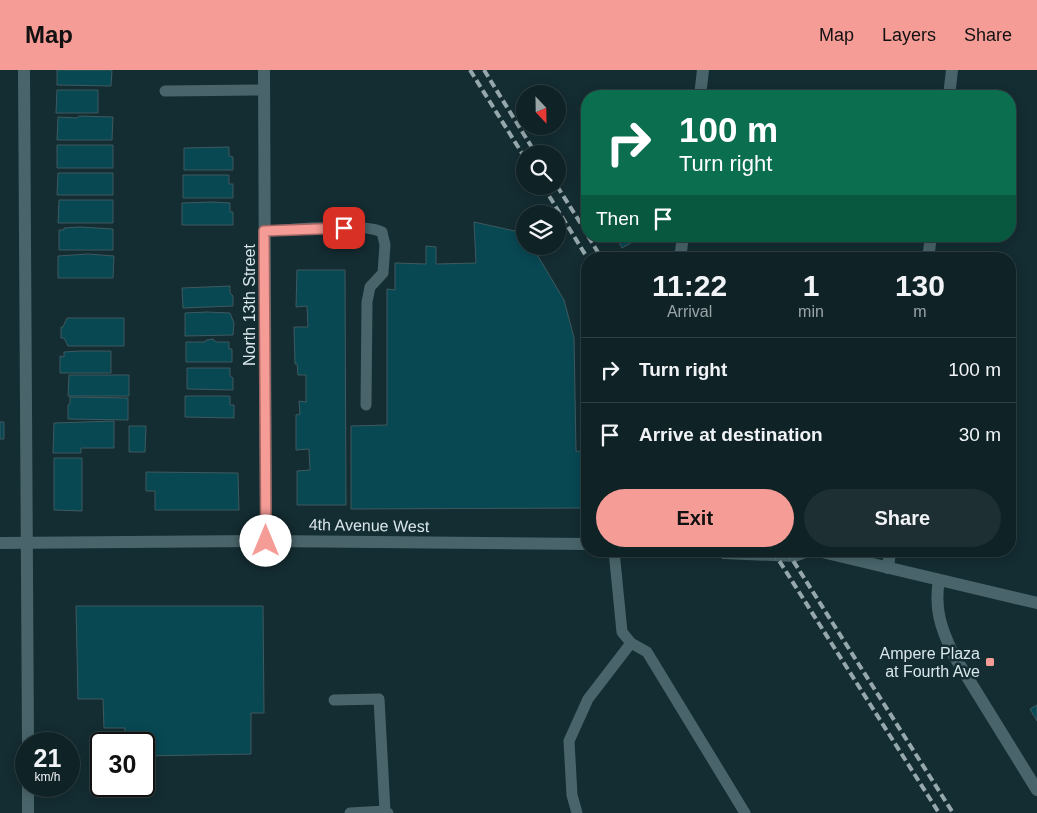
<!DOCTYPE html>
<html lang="en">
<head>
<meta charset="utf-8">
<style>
	:root { --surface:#0f2226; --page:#1d2f32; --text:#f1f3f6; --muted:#9ba4a7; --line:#2f3f43; --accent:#f59c96 }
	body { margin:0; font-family:Arial,sans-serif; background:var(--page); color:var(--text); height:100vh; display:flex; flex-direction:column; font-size:19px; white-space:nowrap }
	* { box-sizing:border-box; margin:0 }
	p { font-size:16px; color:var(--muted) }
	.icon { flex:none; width:28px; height:28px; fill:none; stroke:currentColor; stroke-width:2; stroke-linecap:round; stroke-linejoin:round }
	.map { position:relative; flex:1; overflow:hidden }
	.details { position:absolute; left:581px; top:182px; width:435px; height:305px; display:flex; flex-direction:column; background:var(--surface); border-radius:20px; box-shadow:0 2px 12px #0003,0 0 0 1px var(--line) }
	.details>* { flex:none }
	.guide { position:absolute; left:581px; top:20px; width:435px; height:152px; border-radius:20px; box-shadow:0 2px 12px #0003,0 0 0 1px var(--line); background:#0b6e4f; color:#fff; overflow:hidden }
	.needle { width:32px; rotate:158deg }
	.tools { position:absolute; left:516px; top:15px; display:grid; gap:10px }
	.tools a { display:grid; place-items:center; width:50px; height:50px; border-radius:50%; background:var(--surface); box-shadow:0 2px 12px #0003,0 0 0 1px var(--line); font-size:25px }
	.speed { position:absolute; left:15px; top:662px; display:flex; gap:10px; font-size:25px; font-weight:700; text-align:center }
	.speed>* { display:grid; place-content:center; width:65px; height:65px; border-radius:50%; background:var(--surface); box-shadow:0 2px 12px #0003,0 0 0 1px var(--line); line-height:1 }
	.speed small { font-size:12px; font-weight:400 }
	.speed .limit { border:2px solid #111; border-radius:8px; background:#fff; color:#111 }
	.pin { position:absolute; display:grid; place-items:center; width:42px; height:42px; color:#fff; margin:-21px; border-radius:10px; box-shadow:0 2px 8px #0006 }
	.me { position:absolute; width:55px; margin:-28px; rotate:0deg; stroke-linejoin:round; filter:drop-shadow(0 0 4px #0008) }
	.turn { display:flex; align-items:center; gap:18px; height:105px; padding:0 15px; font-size:22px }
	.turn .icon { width:65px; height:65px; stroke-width:2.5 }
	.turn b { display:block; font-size:35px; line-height:42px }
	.then { display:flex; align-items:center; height:48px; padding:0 15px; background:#0003; gap:10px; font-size:19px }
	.eta { display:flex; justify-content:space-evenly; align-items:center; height:85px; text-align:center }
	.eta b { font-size:30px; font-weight:700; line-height:35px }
	.cta { display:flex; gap:10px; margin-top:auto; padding:10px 15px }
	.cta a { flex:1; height:58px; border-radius:30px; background:var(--accent); color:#111; font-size:20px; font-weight:700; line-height:58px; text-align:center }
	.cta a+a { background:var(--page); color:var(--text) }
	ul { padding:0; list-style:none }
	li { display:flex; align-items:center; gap:15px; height:65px; padding:0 15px; border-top:1px solid var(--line) }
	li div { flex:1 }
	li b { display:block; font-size:19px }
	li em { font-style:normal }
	header { display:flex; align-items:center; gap:30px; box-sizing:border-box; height:70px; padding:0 25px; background:var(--accent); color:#111 }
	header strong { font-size:24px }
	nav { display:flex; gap:28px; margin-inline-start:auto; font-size:18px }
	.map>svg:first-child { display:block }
	.building { fill:#084853; stroke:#3f595f }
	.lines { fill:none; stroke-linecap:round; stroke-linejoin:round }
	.service { stroke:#49656b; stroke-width:11 }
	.minor { stroke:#49656b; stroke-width:12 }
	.tertiary { stroke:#49656b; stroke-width:12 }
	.rail { stroke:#96a8ac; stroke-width:4; stroke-dasharray:8 4; stroke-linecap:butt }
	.route-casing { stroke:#9f6562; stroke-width:12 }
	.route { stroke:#f59c96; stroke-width:9 }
	.poi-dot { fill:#f59c96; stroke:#142d32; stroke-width:2 }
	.labels { text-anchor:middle; stroke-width:5; stroke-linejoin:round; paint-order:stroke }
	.street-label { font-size:16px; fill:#d9e7eb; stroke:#142d32 }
	.poi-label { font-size:16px; fill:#d9e7eb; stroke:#142d32; text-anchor:end }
</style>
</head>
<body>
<header>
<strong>Map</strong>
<nav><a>Map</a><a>Layers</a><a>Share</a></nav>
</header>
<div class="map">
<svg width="1037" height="743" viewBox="0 0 1037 743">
	<rect width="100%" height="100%" fill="#142d32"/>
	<path class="building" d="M57,0H112L111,16L57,15Z
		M57,20H98V43H56Z
		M604,23L626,26H603Z
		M79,46L113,47L112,70H57L58,47L77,48Z
		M57,75H113V98H57Z
		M229,77V86L233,87V100H184V78Z
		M58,103H113V125H57Z
		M183,105H229V114H233V128H183Z
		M59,130H113V153H58Z
		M213,132L230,133V142H233V155H182V133Z
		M474,152L524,163L525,176H532L564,230L574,268L576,381L588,382V438L351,439V356L387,355V219L395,220V193L426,194V176L436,177V194L476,193Z
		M80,157L113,159V180H59V160H64V158Z
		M615,166H643L622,178Z
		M88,184L114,186L113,208H58V186Z
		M297,200H345L346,435H297V401L310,400L309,379L296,380V345L300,344L299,331L306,332V305H298L297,294H295L294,257H308L307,236L296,237Z
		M230,216V223L233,226V236L183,238L182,218Z
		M207,242L230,243L234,253L233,265L185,266V243Z
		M67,248H124V276H68L64,268H61V257H63Z
		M213,269L216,272H229V279H232V292H186V272H204L207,270Z
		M80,281H111V303H60V286L64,287V282Z
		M187,298H230V306L233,308V320L187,319Z
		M69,305H129V326H68Z
		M185,326H230V335H234V348L185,347Z
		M70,327L128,328V350L68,349V335L70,334Z
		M114,351V378H81V383H53L54,353Z
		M0,352H4V369H0Z
		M129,356H146L145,382H129Z
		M54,388H82V441L54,440Z
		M146,402L238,403L239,440H155V421H146Z
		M76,536H263L264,643H251V684L144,686V674H124L125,658H104L103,629H78Z
		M1037,635V651L1030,639Z"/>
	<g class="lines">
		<path class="service" d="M165,21L264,20
			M264,161C291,160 361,152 382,162L385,175L383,203L370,217L367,232L366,335
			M614,481L622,562L631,573L647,582L745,743
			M334,630L379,629L385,741L388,743
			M350,743L385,741
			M577,743L572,725L569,671L588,629L631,573"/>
		<path class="minor" d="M24,0L28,674
			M264,0L266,471
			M700,26L703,0
			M949,26L952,0
			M680,189L683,166
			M928,189L931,166
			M888,498L890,481
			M28,716V743"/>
		<path class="tertiary" d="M0,473L266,471L588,474
			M721,481L724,483L795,486L808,481
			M818,481L1037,533
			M939,510C934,539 941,558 953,584L1037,720"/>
		<path class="rail" d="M470,0L525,88
			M484,0L536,84
			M543,116L588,189
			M557,116L588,165
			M588,166L602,189
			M773,481L939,743
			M787,481L953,743"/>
	</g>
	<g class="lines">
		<defs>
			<path id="route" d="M266,471L264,161L344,158"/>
		</defs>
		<use href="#route" class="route-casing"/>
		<use href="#route" class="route"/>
	</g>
	<rect class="poi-dot" x="985" y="587" width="10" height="10" rx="2.5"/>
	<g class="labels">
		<g class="street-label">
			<text transform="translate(249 235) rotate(-90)" y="6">North 13th Street</text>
			<text transform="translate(369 455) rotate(1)" y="6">4th Avenue West</text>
		</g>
		<g class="poi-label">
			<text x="980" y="589">Ampere Plaza<tspan x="980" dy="18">at Fourth Ave</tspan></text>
		</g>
	</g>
</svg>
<div class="tools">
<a><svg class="needle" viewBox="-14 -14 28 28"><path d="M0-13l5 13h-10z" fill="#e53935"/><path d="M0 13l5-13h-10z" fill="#9ba4a7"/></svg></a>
<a><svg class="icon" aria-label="search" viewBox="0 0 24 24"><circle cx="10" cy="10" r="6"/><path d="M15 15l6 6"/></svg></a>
<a><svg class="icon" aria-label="layers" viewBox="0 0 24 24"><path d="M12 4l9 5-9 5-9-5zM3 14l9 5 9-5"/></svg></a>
</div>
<div class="speed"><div>21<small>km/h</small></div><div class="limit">30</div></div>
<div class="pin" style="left:344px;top:158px;background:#d93025"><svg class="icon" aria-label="arrive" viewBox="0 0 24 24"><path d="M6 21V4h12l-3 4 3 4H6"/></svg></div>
<svg class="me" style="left:266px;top:471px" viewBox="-20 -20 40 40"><circle r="19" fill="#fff"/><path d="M0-13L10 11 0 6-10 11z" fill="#f59c96"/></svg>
<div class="guide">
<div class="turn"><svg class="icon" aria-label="right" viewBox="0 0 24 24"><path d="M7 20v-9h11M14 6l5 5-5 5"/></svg><div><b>100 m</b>Turn right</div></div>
<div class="then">Then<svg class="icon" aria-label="arrive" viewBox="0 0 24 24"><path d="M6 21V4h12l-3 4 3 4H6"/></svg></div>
</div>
<section class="details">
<div class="eta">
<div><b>11:22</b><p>Arrival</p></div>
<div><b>1</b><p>min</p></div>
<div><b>130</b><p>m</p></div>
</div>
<ul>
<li><svg class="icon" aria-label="right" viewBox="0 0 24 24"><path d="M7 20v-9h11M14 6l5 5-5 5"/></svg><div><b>Turn right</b></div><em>100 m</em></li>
<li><svg class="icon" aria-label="arrive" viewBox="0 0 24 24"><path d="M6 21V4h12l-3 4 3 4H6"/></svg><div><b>Arrive at destination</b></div><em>30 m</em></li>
</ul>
<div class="cta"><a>Exit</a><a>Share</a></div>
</section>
</div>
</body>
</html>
